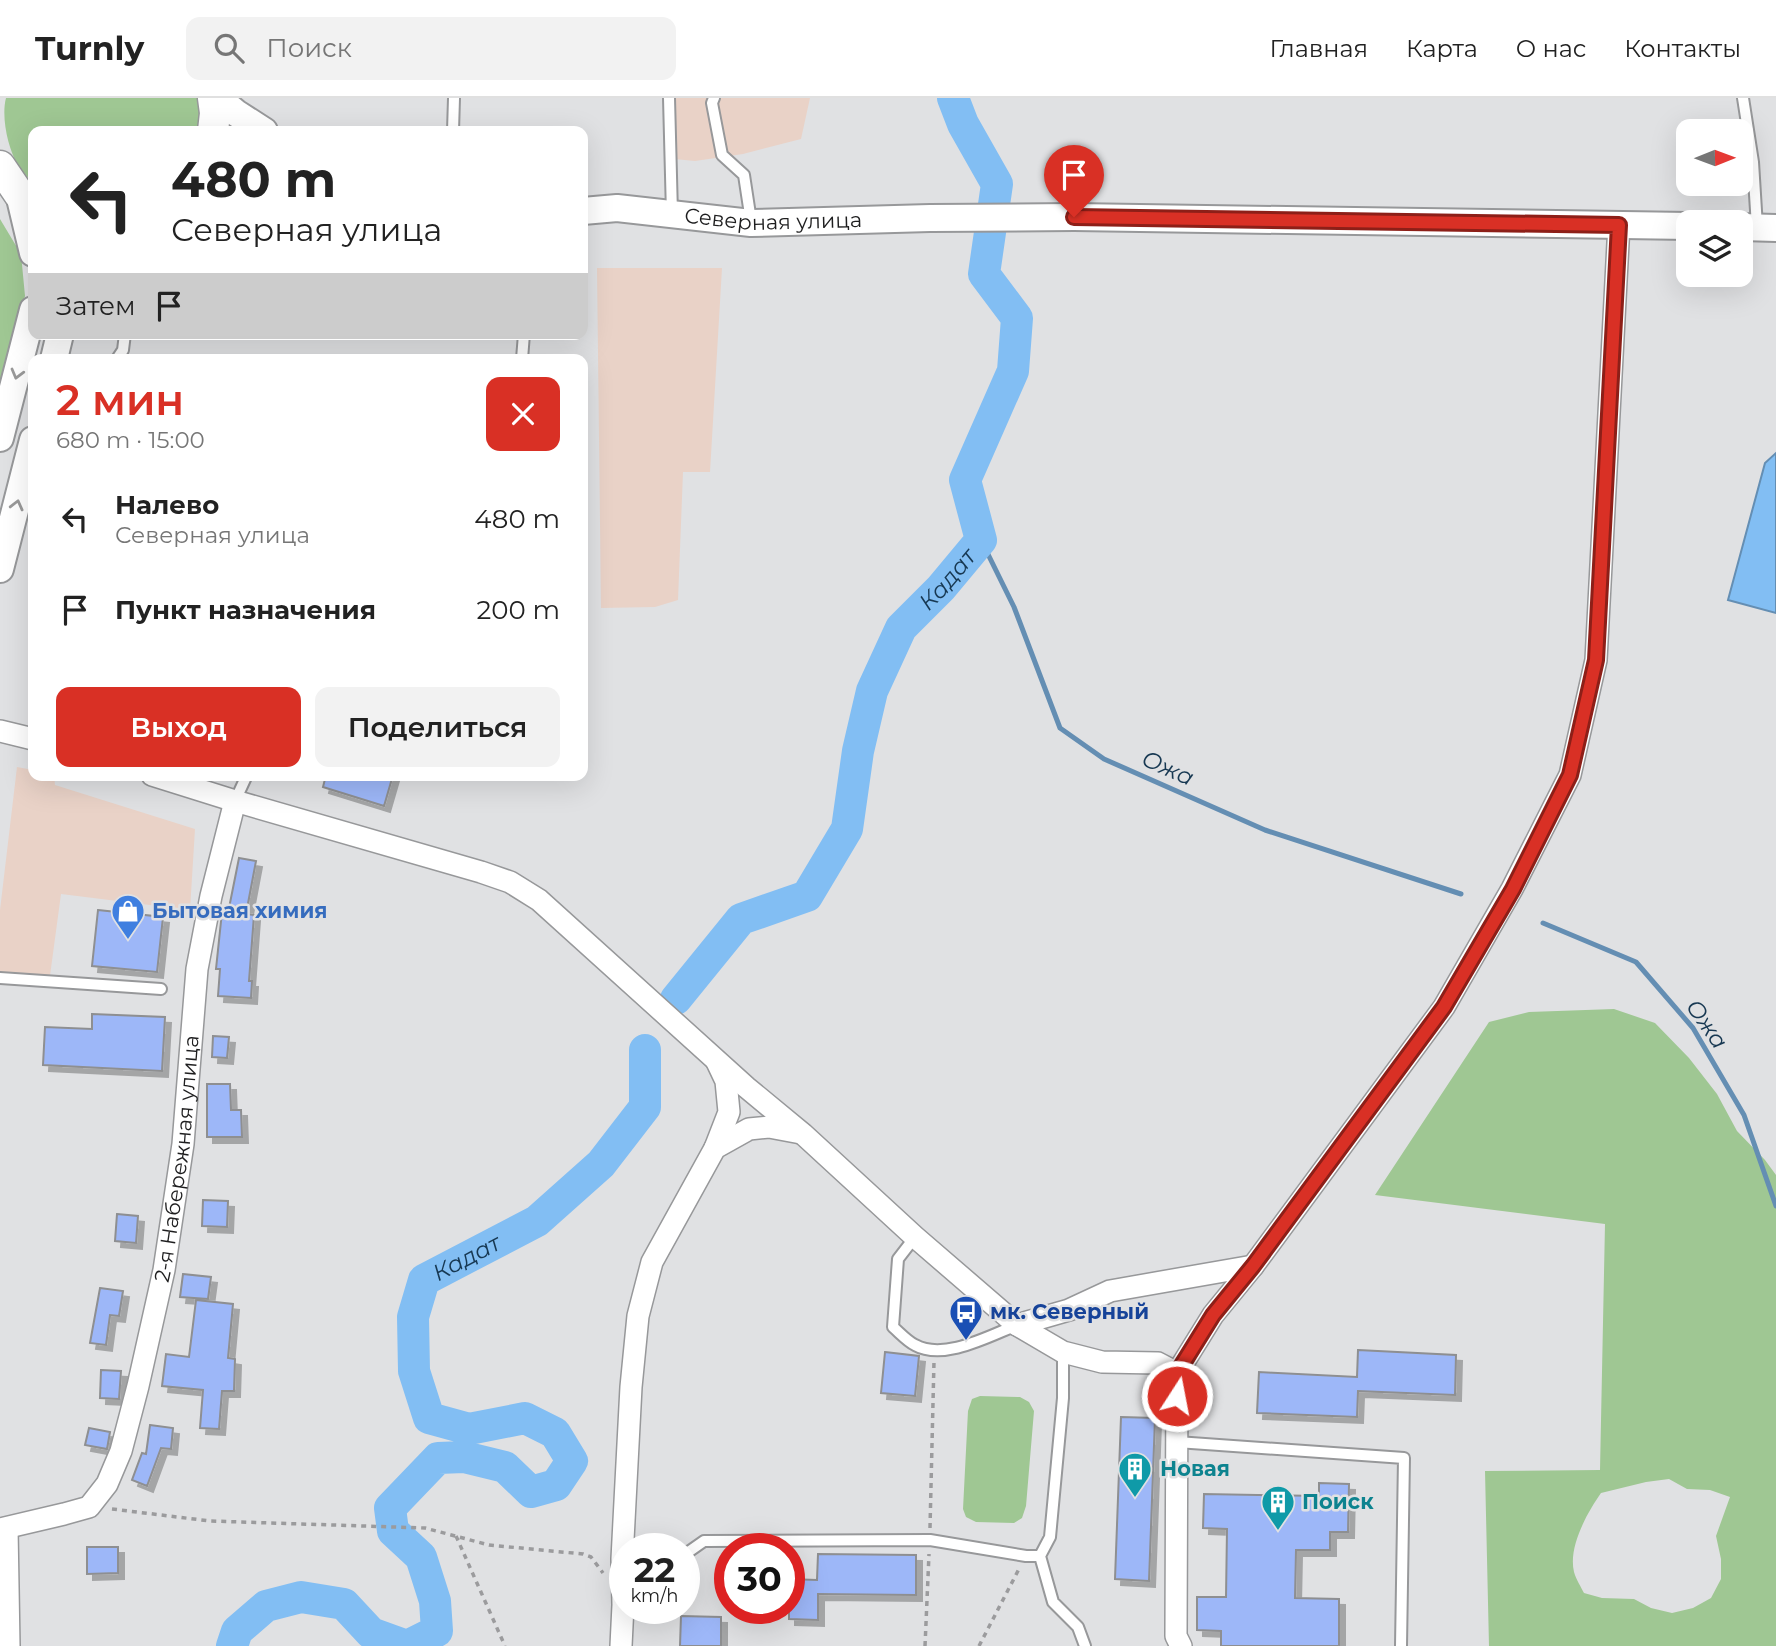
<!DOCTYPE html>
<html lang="ru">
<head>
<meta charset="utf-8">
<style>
	:root { --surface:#fff; --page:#f2f2f2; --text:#222; --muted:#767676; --line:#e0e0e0; --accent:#d93025 }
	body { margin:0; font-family:Montserrat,sans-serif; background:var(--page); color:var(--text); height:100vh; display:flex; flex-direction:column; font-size:26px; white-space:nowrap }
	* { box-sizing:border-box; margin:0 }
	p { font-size:23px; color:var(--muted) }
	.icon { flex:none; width:38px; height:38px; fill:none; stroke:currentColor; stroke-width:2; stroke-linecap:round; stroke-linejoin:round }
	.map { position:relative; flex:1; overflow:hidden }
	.drawer { position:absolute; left:28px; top:256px; width:560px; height:427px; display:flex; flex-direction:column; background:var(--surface); border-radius:14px; box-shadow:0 7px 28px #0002 }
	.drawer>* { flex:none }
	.hud { position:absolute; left:28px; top:28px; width:560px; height:214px; border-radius:14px; box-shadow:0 7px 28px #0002; background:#fff; color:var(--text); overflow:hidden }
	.needle { width:46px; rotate:89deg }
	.controls { position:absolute; left:1676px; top:21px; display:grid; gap:14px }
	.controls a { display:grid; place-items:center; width:77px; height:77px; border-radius:14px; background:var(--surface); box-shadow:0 7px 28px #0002; font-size:35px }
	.speed { position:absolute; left:609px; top:1435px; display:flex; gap:14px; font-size:35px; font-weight:700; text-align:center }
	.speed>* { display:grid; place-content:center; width:91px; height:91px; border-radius:50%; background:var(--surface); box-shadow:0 7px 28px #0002; line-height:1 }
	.speed small { font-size:18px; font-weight:400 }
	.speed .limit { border:10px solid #d22; background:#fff; color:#111 }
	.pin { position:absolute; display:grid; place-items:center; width:60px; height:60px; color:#fff; margin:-72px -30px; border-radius:50% 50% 50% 0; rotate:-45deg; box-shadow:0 0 7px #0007 }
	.pin .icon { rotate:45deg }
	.me { position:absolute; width:77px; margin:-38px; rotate:11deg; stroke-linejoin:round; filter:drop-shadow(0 0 5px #0008) }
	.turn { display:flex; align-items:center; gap:24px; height:147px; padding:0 28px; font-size:32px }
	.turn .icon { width:91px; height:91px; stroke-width:2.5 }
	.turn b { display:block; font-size:49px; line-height:60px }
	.then { display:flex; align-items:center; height:66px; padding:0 28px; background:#0003; gap:14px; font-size:26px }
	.round { display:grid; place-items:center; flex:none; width:74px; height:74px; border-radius:14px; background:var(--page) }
	.headline { display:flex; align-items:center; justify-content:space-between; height:119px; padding:0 28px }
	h1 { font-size:42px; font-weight:600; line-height:52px; color:var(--accent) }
	.cta { display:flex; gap:14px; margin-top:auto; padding:14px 28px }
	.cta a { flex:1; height:80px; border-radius:14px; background:var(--accent); color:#fff; font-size:28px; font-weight:600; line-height:80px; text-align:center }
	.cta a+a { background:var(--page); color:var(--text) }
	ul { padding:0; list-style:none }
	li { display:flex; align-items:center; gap:21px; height:91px; padding:0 28px }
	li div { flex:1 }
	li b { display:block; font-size:26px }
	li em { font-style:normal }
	header { display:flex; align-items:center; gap:42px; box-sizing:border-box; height:98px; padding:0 35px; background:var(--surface); border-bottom:2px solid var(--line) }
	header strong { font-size:33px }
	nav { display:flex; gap:38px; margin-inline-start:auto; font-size:24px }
	.search { width:490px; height:63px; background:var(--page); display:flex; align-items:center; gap:18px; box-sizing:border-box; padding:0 24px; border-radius:14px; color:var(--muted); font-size:26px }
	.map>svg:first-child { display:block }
	.industrial { fill:#e9d2c7 }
	.green { fill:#9fc793; fill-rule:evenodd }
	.water { fill:#82bef3; stroke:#648eb3; stroke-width:2 }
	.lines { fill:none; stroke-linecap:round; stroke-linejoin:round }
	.stream { stroke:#648eb3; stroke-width:5 }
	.river { stroke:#82bef3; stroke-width:32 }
	.building { fill:#9db7f8; stroke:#8e8f91; stroke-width:2; filter:url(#shadow) }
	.service-casing { stroke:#97989a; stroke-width:14 }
	.minor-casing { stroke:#97989a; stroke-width:24 }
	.tertiary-casing { stroke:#97989a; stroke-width:30 }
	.secondary-casing { stroke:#97989a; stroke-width:33 }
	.path { stroke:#9b9b9d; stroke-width:3.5; stroke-dasharray:5 5; stroke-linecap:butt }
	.service { stroke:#fff; stroke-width:10 }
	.minor { stroke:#fff; stroke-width:21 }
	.tertiary { stroke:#fff; stroke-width:26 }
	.secondary { stroke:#fff; stroke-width:30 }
	.oneway { stroke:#9a9a9a }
	.route-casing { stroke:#8d1f18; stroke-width:18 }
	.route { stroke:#d93025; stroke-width:12 }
	.labels { text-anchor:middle; stroke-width:5; stroke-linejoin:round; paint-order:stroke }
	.street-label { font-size:21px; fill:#1e1e1f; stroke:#e0e1e3 }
	.shop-label { font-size:21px; font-weight:bold; fill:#366cbe; stroke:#e0e1e3; text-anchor:start }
	.transit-label { font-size:21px; font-weight:bold; fill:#164399; stroke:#e0e1e3; text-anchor:start }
	.culture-label { font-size:21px; font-weight:bold; fill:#0d838f; stroke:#e0e1e3; text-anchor:start }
	.water-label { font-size:23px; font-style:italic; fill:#173852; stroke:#e0e1e3 }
</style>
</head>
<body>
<header>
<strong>Turnly</strong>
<div class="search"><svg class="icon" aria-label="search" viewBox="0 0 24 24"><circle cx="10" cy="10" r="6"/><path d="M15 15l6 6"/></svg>Поиск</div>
<nav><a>Главная</a><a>Карта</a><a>О нас</a><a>Контакты</a></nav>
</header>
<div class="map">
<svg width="1776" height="1548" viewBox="0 0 1776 1548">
	<defs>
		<filter id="shadow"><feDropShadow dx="6" dy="6" stdDeviation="0" flood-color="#0004"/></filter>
	</defs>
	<rect width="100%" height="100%" fill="#e0e1e3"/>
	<path class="industrial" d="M675,0H810L801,41L743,56L695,63L674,61Z
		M597,170H722L710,374H683L678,502L655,509L601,510Z
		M17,669L33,672V677H54L55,687L195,731L190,812L61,796L49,885L0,881V812Z"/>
	<path class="green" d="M6,0H197L200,17L197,33H33V85C28,79 22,74 18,67C8,51 1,19 6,0Z
		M0,121L21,156L25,198L0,291Z
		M1614,911L1655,925L1689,960L1717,996L1737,1033L1765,1062L1776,1077V1548H1489L1485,1373L1600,1372L1605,1126L1375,1097L1489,924L1529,914ZM1669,1381L1687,1391L1710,1392L1730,1399L1716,1438L1721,1461V1481L1711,1500L1693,1510L1672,1515L1651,1510L1634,1501L1602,1500L1584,1495C1581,1489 1576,1481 1574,1474C1568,1449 1587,1415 1601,1395L1646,1384Z
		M980,1298L1020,1299L1029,1304L1034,1313L1026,1408L1022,1420L1014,1425L976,1424L966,1419L963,1411L968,1313L972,1301Z"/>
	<path class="water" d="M1776,355V515L1728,502L1765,365Z"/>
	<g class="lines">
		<path class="stream" d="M981,442L1014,509L1060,630L1104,661L1265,732L1461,796
			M1543,825L1636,864L1693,930L1744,1017L1776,1108"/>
		<g class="river">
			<path id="s1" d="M676,901L741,821L807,798L847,731L858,653L872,593L901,530L941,490L981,442L965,382L1013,273L1017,220L984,176L997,86L963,26L953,0"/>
			<path id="s2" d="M232,1548L237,1533L266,1508L301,1499L344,1506L371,1535L407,1548L437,1533L435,1503L421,1459L393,1433L390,1410L438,1360L464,1359L505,1369L531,1394L556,1387L572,1363L555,1335L525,1320L469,1331L429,1320L414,1273L413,1219L424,1182L537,1123L601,1066L645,1009V952"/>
		</g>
	</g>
	<path class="building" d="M326,677H393L384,708L323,689Z
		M239,760L256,763L246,816L254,817L249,883H252L251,900L218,898L220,871H216L222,814L228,815Z
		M98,812L163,819L157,874L92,868Z
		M92,916L165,919L162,973L43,967L45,929L92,931Z
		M213,938L229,939L227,960L212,959Z
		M207,986H230L231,1012H241L242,1039H207Z
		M203,1102L228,1103L227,1129L202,1128Z
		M117,1116L138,1118L136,1145L115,1143Z
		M183,1176L211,1179L208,1201L180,1199Z
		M100,1190L123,1193L119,1218L110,1217L106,1247L90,1245Z
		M196,1202L233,1206L228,1260L235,1261L234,1293H222L219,1331L200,1330L203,1292L162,1288L166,1256L189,1259Z
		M1358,1252L1456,1257L1455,1297L1358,1293L1357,1319L1257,1315L1259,1274L1357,1279Z
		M885,1254L919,1258L915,1298L881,1295Z
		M101,1272L121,1273L119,1301L100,1300Z
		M1121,1319L1155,1320L1149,1483L1115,1481Z
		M150,1327L173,1330L171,1351L161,1350L147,1388L132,1382L142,1355L146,1356Z
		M89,1330L110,1334L107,1351L85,1347Z
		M1319,1385L1349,1386L1348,1434H1330V1452H1296L1295,1500L1339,1501V1548H1221V1533L1197,1532V1499H1226L1227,1431L1203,1430L1204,1396L1319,1398Z
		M87,1449H118V1475L87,1476Z
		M818,1456L916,1457V1497L818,1496V1522L789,1521V1481L817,1482Z
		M681,1518L721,1519V1548H680Z"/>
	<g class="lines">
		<defs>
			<path id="service" d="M669,0L672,116
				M714,0L712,5L722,57L744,77L751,123
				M1743,0L1753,64L1757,129
				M453,33L454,0
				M117,261L123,252L125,236
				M522,261L524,236
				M235,703L247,677
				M0,880L161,891
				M915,1139L898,1161L893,1229C900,1235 907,1243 915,1247C944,1263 989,1238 1017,1227
				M1177,1344L1404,1360L1401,1548
				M684,1457L704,1443L930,1442L1026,1458H1040L1050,1439L1063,1300V1254
				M1040,1458L1053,1504L1078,1529L1085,1548"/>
			<g id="minor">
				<path d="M0,633L33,641"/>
				<path d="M152,677L235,703L481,774L510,784L539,802L746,989L803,1036L915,1139L1017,1227L1063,1254L1102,1264L1158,1265L1177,1275"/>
				<path d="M715,1050L729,1014L726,983L717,964"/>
				<path d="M1017,1227L1069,1212L1110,1193L1253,1168"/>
				<path d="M7,1430L9,1548"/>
				<path id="s3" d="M0,1431L64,1416L89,1409L107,1386L121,1353L138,1288L164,1172L183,1046L197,871L211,798L235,703"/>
				<path d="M621,1548L623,1507L622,1461L631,1289L638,1218L652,1164L715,1050L749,1031L769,1029L801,1035"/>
				<path d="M1181,1548L1176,1538L1177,1275L1213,1217L1253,1168L1444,909L1512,791L1570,677L1596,562L1619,126"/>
			</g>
			<g id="tertiary">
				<path d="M218,0L236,15L264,33"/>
				<path d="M19,96L33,155"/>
				<path id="s4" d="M583,113L617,110L751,125L930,120L1074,119L1689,128"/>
				<path d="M1741,129L1776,130"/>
				<path d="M54,261L60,236"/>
				<path d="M0,340L33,212"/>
				<path d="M0,471L33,342"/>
			</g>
			<path id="secondary" d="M213,0L215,15L213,33
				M0,68L19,96L33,108"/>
		</defs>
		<use href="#service" class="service-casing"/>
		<use href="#minor" class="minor-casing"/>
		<use href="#tertiary" class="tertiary-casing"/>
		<use href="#secondary" class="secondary-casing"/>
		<path class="path" d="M112,1411L210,1423L425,1430L489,1447L583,1456L591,1459L603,1475
			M930,1430L934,1263
			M456,1438L505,1548
			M925,1548L929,1456
			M979,1548L1020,1469"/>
		<use href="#service" class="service"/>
		<use href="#minor" class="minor"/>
		<use href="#tertiary" class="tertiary"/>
		<use href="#secondary" class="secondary"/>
	</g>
	<defs><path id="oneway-chevron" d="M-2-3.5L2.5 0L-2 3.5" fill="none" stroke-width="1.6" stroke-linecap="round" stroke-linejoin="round" transform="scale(1.75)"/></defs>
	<g class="oneway">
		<use href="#oneway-chevron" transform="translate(17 276) rotate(105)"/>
		<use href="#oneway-chevron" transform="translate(17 407) rotate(-76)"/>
	</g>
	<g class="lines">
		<defs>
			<path id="route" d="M1074,119L1619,127L1596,562L1570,677L1513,791L1444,909L1253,1168L1213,1217L1177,1275V1298"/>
		</defs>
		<use href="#route" class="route-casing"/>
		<use href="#route" class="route"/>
	</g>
	<defs>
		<symbol id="shop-pin" viewBox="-11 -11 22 30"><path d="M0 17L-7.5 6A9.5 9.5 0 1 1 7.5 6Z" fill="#3f7fe0" stroke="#e0e1e3"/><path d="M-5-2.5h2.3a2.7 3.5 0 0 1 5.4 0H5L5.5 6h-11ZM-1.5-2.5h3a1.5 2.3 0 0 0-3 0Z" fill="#fff"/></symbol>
		<symbol id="bus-pin" viewBox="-11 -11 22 30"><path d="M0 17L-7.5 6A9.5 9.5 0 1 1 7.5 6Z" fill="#1a4fb4" stroke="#e0e1e3"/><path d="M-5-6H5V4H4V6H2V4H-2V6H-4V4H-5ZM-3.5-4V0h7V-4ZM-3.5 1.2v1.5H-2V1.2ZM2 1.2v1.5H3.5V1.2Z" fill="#fff"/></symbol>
		<symbol id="building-pin" viewBox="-11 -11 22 30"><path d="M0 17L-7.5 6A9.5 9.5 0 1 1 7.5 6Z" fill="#0f9aa8" stroke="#e0e1e3"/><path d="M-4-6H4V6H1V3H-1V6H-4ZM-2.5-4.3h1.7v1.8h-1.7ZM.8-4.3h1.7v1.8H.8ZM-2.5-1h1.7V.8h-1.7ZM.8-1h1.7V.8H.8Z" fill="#fff"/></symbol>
	</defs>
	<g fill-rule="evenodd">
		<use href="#shop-pin" x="109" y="794" width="38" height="52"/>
		<use href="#bus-pin" x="947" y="1195" width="38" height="52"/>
		<use href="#building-pin" x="1116" y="1352" width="38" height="52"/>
		<use href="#building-pin" x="1259" y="1385" width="38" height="52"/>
	</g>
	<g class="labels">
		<g class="street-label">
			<text dy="7" stroke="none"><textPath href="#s4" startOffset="191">Северная улица</textPath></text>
			<text dy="7" stroke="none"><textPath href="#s3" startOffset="455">2-я Набережная улица</textPath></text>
		</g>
		<g class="shop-label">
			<text x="152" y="820">Бытовая химия</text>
		</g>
		<g class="transit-label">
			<text x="990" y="1221">мк. Северный</text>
		</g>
		<g class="culture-label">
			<text x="1160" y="1378">Новая</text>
			<text x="1302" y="1411">Поиск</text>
		</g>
		<g class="water-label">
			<text dy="8" stroke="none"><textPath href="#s1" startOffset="528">Кадат</textPath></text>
			<text transform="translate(1168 670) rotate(24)" y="8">Ожа</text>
			<text transform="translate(1707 926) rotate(55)" y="8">Ожа</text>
			<text dy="8" stroke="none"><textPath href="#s2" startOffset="966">Кадат</textPath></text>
		</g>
	</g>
</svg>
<div class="controls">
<a><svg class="needle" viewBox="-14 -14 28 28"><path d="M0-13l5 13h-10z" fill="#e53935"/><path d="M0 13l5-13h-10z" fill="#767676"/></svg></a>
<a><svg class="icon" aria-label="layers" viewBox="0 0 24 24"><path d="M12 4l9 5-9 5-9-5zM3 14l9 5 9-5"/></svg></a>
</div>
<div class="speed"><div>22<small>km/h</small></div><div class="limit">30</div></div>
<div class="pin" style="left:1074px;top:119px;background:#d93025"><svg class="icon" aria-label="arrive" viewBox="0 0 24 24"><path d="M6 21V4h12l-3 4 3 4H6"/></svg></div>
<svg class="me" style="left:1177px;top:1298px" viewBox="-20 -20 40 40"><circle r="17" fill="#d93025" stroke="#fff" stroke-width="3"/><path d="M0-11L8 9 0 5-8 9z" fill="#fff"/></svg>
<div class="hud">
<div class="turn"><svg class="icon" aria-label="left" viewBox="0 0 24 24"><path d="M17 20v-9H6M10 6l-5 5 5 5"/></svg><div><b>480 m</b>Северная улица</div></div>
<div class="then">Затем<svg class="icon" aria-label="arrive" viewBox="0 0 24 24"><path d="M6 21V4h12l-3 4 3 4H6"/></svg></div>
</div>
<section class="drawer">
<div class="headline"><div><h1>2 мин</h1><p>680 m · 15:00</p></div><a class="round" style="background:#d93025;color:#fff"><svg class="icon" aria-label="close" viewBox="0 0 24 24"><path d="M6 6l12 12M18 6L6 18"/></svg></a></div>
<ul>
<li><svg class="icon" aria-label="left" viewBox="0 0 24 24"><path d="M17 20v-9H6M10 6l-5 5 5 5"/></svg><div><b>Налево</b><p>Северная улица</p></div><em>480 m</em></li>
<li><svg class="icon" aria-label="arrive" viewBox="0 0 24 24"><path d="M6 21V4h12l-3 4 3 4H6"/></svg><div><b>Пункт назначения</b></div><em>200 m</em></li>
</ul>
<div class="cta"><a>Выход</a><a>Поделиться</a></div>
</section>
</div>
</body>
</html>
